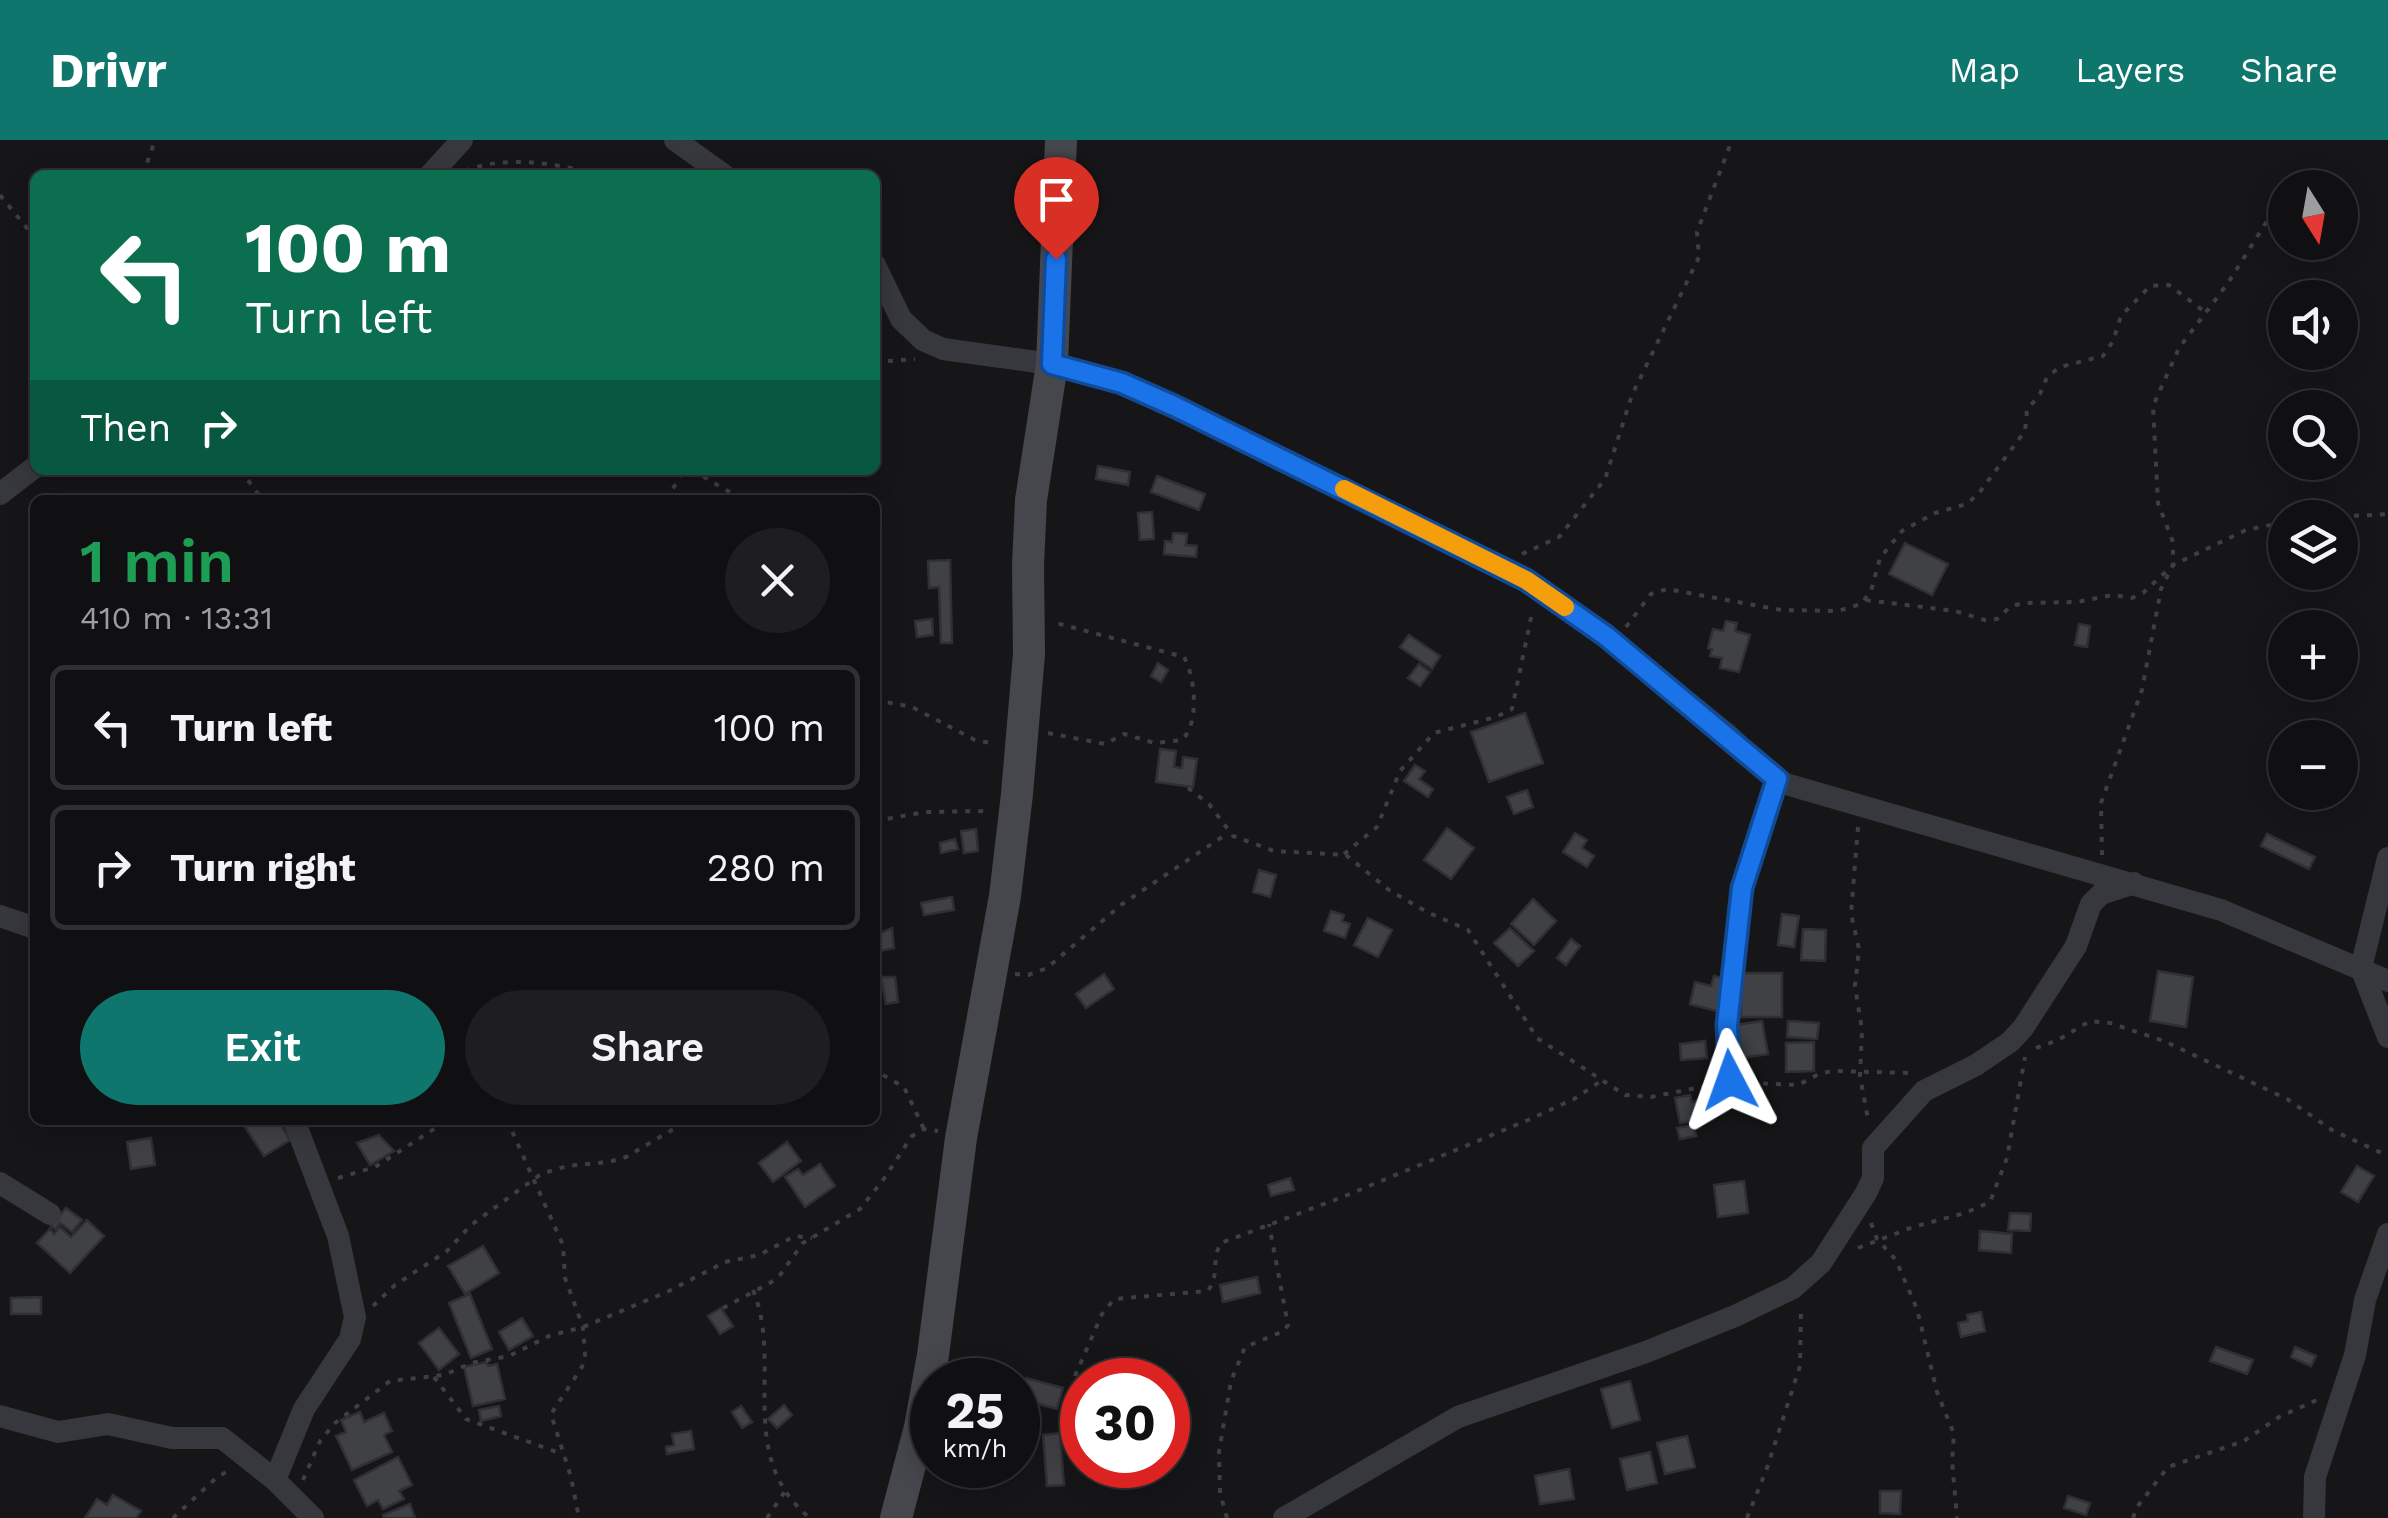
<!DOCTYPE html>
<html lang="en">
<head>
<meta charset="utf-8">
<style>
	:root { --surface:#101012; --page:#1e1e20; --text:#f1f3f6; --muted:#9c9d9f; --line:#303032; --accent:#0f766e }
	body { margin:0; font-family:"Work Sans",sans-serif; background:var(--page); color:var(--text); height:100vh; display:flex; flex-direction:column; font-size:38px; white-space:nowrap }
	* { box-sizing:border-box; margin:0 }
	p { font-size:32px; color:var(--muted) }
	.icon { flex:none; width:55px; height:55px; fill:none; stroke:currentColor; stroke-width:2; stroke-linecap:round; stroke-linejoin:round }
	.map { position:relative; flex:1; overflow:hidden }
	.panel { position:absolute; left:30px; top:355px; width:850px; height:630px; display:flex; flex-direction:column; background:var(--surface); border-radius:15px; box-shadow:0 5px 25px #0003,0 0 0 2px var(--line) }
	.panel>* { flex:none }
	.guide { position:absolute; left:30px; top:30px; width:850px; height:305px; border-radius:15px; box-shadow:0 5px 25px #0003,0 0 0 2px var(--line); background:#0b6e4f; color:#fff; overflow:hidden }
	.needle { width:65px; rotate:169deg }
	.buttons { position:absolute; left:2268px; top:30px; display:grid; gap:20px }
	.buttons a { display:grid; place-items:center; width:90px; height:90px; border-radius:50%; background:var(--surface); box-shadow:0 5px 25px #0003,0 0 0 2px var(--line); font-size:50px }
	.speed { position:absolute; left:910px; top:1218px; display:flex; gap:20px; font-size:50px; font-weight:700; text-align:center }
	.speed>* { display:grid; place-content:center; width:130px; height:130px; border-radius:50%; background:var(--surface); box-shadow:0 5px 25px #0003,0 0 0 2px var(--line); line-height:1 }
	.speed small { font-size:25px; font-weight:400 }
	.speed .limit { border:15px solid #d22; background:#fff; color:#111 }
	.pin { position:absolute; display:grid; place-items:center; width:85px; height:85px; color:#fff; margin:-102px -42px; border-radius:50% 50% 50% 0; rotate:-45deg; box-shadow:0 0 10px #0007 }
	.pin .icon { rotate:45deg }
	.me { position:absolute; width:110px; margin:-55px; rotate:356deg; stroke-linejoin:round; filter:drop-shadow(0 0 8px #0008) }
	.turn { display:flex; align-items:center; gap:35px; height:210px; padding:0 50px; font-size:45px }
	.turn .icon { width:130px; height:130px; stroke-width:2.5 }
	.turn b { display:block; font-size:70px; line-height:85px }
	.then { display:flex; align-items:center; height:95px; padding:0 50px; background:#0003; gap:20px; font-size:38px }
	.round { display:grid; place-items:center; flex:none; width:105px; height:105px; border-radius:52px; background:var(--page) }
	.head { display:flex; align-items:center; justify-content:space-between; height:170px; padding:0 50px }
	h1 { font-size:60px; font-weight:600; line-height:75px; color:#1e9e55 }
	.cta { display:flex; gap:20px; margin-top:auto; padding:20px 50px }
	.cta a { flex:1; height:115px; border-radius:60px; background:var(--accent); color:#fff; font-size:40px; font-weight:600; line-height:115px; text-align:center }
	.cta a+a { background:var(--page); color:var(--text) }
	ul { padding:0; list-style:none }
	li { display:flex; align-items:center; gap:30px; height:125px; margin:0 20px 15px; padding:0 30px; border:5px solid var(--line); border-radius:15px }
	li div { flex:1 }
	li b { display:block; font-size:38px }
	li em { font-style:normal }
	header { display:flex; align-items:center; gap:60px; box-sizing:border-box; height:140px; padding:0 50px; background:var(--accent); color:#fff }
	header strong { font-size:48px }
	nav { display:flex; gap:55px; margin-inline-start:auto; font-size:35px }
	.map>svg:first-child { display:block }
	.building { fill:#404145; stroke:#303034; stroke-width:2.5 }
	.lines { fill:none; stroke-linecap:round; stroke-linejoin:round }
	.path { stroke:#3d3f44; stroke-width:4; stroke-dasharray:5 8; stroke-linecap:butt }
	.street { stroke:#37383d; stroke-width:22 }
	.secondary { stroke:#45474d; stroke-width:32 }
	.route-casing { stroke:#114b97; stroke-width:25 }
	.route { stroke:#1a73e8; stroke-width:18 }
	.slow { stroke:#f59e0b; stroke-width:18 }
</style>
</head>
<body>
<header>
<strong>Drivr</strong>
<nav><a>Map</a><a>Layers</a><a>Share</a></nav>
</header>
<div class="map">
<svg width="2388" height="1378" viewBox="0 0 2388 1378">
	<rect width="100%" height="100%" fill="#161618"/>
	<path class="building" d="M1098,326L1130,332L1128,345L1096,339Z
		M1157,336L1205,354L1199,370L1151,352Z
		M1152,372L1154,399L1140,400L1138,373Z
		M1173,393L1187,394L1186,405L1197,406L1196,417L1164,414L1165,401L1172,402Z
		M1905,403L1948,424L1932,455L1889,434Z
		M950,420L952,503H941L939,447L929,448L928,421Z
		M932,479L933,495L917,497L915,481Z
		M1726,481L1737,483L1735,491L1750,495L1739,532L1720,528L1722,518L1710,516L1712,509L1708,508L1713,489L1723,491Z
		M2079,484L2090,486L2087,507L2075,505Z
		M1409,495L1440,516L1432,529L1400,507Z
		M1158,523L1168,530L1161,542L1151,536Z
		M1419,524L1430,532L1420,546L1408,538Z
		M1525,573L1543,623L1489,642L1471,592Z
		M1160,609L1176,611L1174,627L1182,628L1183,617L1197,619L1193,647L1156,642Z
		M1415,625L1425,631L1419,639L1433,649L1428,657L1404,641Z
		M1527,650L1533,667L1514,674L1507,657Z
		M1447,688L1474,708L1451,739L1424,720Z
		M976,689L978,711L964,713L961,691Z
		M1575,693L1587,700L1582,708L1594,716L1587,727L1563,712Z
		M2267,694L2315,717L2309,729L2261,706Z
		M955,699L958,709L941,713L940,703Z
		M1259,730L1276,735L1270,757L1253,752Z
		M952,757L954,770L924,775L921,763Z
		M1533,759L1556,781L1534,805L1511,784Z
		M1331,771L1344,775L1342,781L1350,784L1345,798L1324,791Z
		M1782,774L1799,776L1794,807L1778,805Z
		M1368,778L1392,790L1378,817L1354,805Z
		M892,788L894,808L876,812L875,795Z
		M1510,788L1534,811L1518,826L1494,803Z
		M1803,789L1826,790L1825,821L1801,820Z
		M1571,799L1580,806L1566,825L1557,818Z
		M2158,831L2193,837L2186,887L2150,881Z
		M1741,833H1782V877H1741Z
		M1104,834L1114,849L1086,868L1076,854Z
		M1714,836L1729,840L1720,872L1690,864L1695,842L1711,846Z
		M881,837H895L898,862L886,864Z
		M1762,881L1768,914L1735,919L1730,886Z
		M1788,881L1819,883L1817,899L1787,897Z
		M1705,901L1707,918L1681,920L1680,904Z
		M1814,902V931L1786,932V903Z
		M1690,955L1692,962L1702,960L1705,972L1692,974L1693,981L1680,983L1675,958Z
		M257,980H278L290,1000L264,1016L245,987Z
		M1693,985L1696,996L1680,999L1677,988Z
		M379,995L394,1011L370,1025L357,1003Z
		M151,998L155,1025L131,1029L127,1002Z
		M787,1002L801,1021L773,1042L759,1023Z
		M820,1024L835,1046L805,1067L785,1037L798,1029L803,1035Z
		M2357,1026L2374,1036L2358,1062L2341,1052Z
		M1290,1038L1294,1050L1271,1056L1268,1045Z
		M1744,1041L1748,1073L1718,1077L1714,1045Z
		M66,1068L82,1080L72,1092L60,1083L55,1089L51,1086Z
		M2010,1073L2031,1074L2030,1091L2008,1090Z
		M87,1080L104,1096L70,1133L37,1103L50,1089L54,1094L60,1087L71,1097Z
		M1980,1091L2012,1094L2011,1113L1979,1110Z
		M483,1106L499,1133L465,1154L448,1126Z
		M1257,1137L1260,1153L1223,1162L1220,1145Z
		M470,1154L492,1209L471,1218L449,1163Z
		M41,1157V1174H11V1158Z
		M721,1168L733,1186L720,1194L708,1176Z
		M1981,1172L1985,1191L1961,1197L1958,1183L1968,1181L1967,1175Z
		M522,1178L533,1196L509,1210L499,1192Z
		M439,1188L459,1214L439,1230L419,1203Z
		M2216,1207L2253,1220L2247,1234L2210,1221Z
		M2295,1207L2316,1216L2311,1226L2291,1217Z
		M487,1222L488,1226L497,1224L505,1259L473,1266L464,1227Z
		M1026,1238L1063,1248L1057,1269L1020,1259Z
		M1630,1241L1640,1280L1612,1288L1601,1249Z
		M784,1265L792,1275L777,1288L768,1279Z
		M499,1266L501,1276L481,1281L479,1270Z
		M741,1266L752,1282L742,1288L732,1272Z
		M360,1272L364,1282L384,1273L392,1291L384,1295L392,1312L352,1330L336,1296L346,1292L341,1280Z
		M691,1291L694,1309L667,1314L666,1307L674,1305L672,1294Z
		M1060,1293L1064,1345L1047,1346L1043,1295Z
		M1687,1296L1695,1327L1665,1334L1657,1303Z
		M1650,1312L1657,1343L1627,1350L1620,1319Z
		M398,1317L412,1345L399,1351L404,1359L383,1369L378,1360L367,1366L354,1340Z
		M1569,1329L1574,1359L1540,1364L1535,1336Z
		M1880,1351H1901L1900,1374L1880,1373Z
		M113,1355L141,1371L136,1378H85L97,1359L107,1365Z
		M2068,1356L2090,1363L2086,1375L2064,1368Z
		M410,1364L415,1378H384L383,1375Z"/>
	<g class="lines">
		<path class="path" d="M465,31C504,15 558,23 598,35
			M143,35L155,0
			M0,55L35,98
			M875,222L915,219
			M240,330L263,360
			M692,330L743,360
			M667,360L683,330
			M2315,378L2388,374
			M1522,414L1559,397L1605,339L1632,255L1699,117L1697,92L1732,0
			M1866,460L1955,471L1985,480L1997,479L2010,467L2022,463L2077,462L2113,455L2132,458L2143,453L2173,425L2246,390L2285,382
			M1626,487L1651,454L1667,449L1781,470L1838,471L1861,464L1871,451L1880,418L1902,391L1935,373L1967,364L1979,353L2025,291L2027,270L2040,254L2047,237L2060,227L2103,216L2113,201L2121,176L2150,146L2169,145L2205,172
			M875,560L912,567L975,600L996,604
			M1048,593L1105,604L1124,594L1155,603L1182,600C1200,583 1195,536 1184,517L1056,483
			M1188,648L1209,664L1233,696L1274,711L1346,715L1389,750L1427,772L1468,790L1537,898L1625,955L1651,957L1712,945
			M875,681L925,672L989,671
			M1858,687L1851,774L1859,809L1855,846L1862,890L1860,936L1868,979
			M1344,714L1377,687L1400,631L1434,593L1496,577L1512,569L1532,473
			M2102,715L2101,663L2142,550L2161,449L2173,425V402L2158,363L2153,266L2179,208L2228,143L2279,62
			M1015,834L1028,835L1047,828L1121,765L1228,693
			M2036,908L2058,900L2090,881L2110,883L2164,901L2287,959L2332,990L2388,1016
			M875,925L881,934L904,947L924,989
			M1750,943L1798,945L1821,933L1834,931L1912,933
			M507,980L563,1105L565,1138L583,1187L585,1215L582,1227L551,1274L571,1337L579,1378
			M338,1038L375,1027L448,980
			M1871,1083L1877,1099L1896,1120L1917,1169L1937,1252L1954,1294L1952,1321L1957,1378
			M1858,1108L1913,1087L1965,1073L1990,1062L2007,1018L2025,917
			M753,1150C784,1225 734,1316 810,1378
			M373,1166L395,1145L447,1111L471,1085L541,1034L567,1026L609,1022L626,1017L689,980
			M723,1168L770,1143L780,1135L803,1103L860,1069L883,1040L912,996L924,989L938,991
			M1075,1236L1102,1174L1114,1159L1207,1151C1220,1139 1211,1118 1221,1103L1345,1056L1528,980L1574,959L1601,941
			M434,1237L466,1279L562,1314
			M303,1340L320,1301L335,1283L390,1241L444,1235L471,1223L509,1216L549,1196L583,1187L669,1151L725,1122L759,1115L795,1096L812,1098
			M173,1378L215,1339L229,1330
			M767,1378L786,1350
			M1227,1378L1220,1353L1219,1312L1231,1241L1245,1207L1284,1191L1288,1185L1269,1084
			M1747,1378L1767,1328L1800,1226L1801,1168
			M2133,1378L2137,1367L2168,1327L2244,1301L2279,1277L2319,1259"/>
		<path class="street" d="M675,0L724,35
			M430,35L462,0
			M875,125L901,179L923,200L943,209L1052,224L1121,243L1302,328L1526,441L1606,496L1727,594L1769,634L1786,644L2221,770L2388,841
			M0,354L35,327
			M2388,718L2361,828L2388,897
			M0,776L35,788
			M1730,940L1727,885L1742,748L1777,639
			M0,1043L50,1074
			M0,1276L58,1292L108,1284L172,1298H222L275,1340L313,1378
			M275,1340L304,1269L350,1199L355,1177L338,1096L294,980
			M1284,1378L1458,1277L1646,1212L1735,1176L1793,1148L1821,1123L1866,1053L1873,1038V1008L1924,951L1976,925L2010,902L2023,888L2076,806L2091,764L2101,754L2134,743
			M2314,1378L2315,1337L2355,1215L2365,1160L2388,1094"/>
		<path class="secondary" d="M896,1378L920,1287L933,1215L961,998L1005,756L1017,654L1029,514L1028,425L1031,360L1052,224L1061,0"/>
	</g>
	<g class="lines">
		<defs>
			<path id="route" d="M1056,119L1052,224L1122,243L1174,266L1526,440L1606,496L1777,639L1742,748L1727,885L1730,940"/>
		</defs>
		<use href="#route" class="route-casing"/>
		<use href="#route" class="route"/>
		<path class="slow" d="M1344,349L1526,440L1565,467"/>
	</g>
</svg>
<div class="buttons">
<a><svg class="needle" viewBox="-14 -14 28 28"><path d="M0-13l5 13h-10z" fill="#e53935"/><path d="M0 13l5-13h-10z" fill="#9c9d9f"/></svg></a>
<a><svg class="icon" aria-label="sound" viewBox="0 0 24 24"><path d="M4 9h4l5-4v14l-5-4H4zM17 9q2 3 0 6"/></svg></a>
<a><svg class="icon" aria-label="search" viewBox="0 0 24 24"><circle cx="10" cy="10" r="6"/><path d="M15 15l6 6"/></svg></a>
<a><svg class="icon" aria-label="layers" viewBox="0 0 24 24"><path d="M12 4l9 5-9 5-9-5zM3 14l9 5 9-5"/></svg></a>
<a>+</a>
<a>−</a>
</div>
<div class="speed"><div>25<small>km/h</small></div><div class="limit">30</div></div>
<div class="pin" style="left:1056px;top:119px;background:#d93025"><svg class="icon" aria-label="arrive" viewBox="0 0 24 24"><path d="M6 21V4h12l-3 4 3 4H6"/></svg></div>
<svg class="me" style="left:1730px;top:940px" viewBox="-20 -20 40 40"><path d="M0-17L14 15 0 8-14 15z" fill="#1a73e8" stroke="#fff" stroke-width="4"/></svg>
<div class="guide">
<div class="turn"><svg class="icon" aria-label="left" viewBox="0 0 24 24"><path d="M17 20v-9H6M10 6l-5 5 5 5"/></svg><div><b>100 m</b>Turn left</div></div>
<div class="then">Then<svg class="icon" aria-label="right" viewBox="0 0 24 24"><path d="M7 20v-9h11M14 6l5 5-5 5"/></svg></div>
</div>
<section class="panel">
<div class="head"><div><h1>1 min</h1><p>410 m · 13:31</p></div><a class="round"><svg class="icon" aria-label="close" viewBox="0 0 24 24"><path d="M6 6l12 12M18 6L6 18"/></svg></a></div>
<ul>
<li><svg class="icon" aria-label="left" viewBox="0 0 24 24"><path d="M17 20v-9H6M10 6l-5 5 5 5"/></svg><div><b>Turn left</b></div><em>100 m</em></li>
<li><svg class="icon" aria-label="right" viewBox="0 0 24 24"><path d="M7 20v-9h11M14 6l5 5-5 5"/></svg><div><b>Turn right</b></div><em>280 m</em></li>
</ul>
<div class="cta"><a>Exit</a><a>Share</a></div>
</section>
</div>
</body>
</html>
